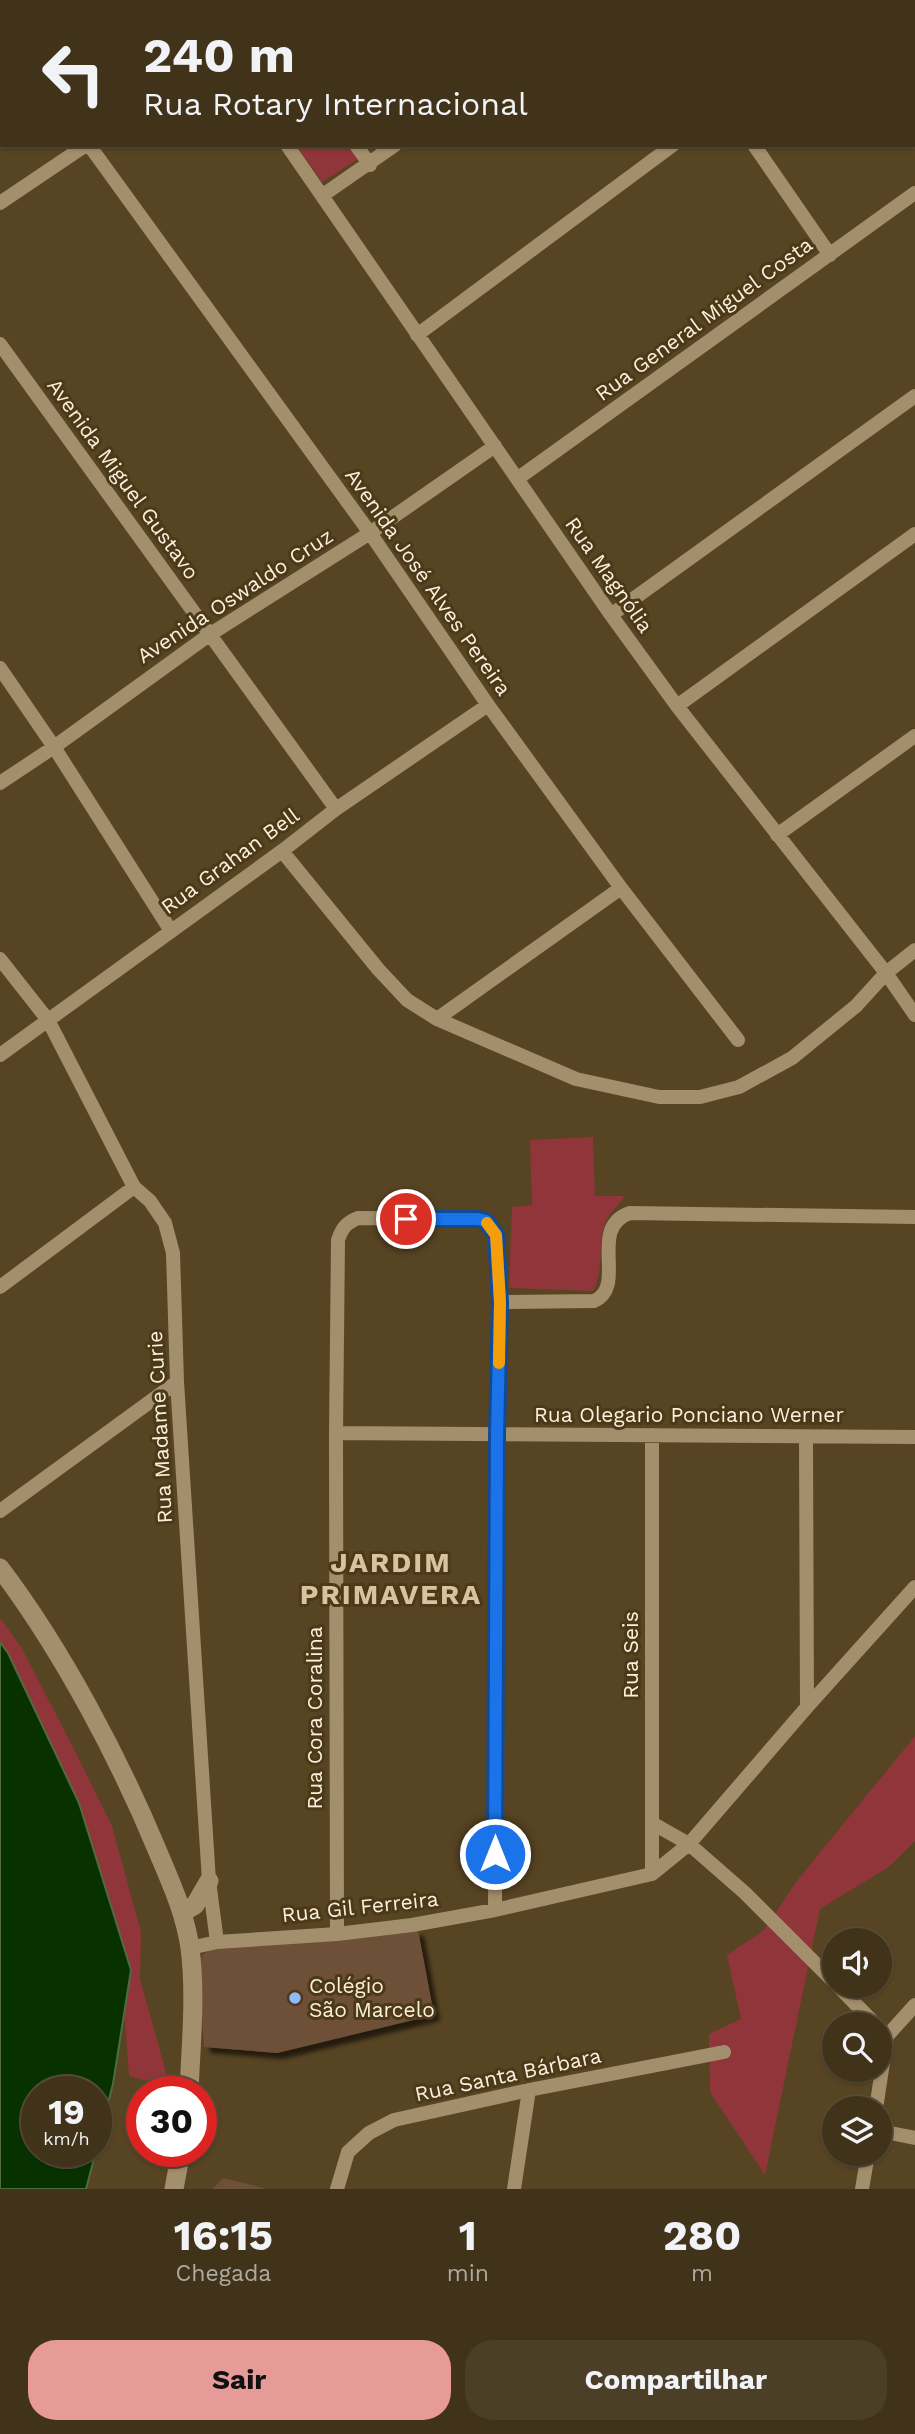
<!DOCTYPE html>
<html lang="pt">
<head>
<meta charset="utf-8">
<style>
	:root { --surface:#41331a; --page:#4c3f27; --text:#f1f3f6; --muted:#aeaaa2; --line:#5a4e39; --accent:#e69b98 }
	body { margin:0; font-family:"Work Sans",sans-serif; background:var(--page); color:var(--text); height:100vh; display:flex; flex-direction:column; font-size:26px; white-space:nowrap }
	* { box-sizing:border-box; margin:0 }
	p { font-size:23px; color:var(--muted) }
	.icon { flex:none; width:38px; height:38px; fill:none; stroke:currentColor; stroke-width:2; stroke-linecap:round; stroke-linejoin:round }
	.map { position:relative; height:2189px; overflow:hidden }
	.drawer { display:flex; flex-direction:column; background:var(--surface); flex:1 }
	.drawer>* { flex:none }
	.top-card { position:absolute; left:0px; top:0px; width:915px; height:147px; box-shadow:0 2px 5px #0004,0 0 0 2px var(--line); background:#41331a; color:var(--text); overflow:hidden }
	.buttons { position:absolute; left:822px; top:1928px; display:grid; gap:14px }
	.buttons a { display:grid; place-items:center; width:70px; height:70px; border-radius:50%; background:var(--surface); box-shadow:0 2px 5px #0004,0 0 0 2px var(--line); font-size:35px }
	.speed { position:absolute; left:21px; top:2076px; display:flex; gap:14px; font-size:35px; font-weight:700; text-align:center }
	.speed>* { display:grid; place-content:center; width:91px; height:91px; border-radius:50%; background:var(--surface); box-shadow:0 2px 5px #0004,0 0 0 2px var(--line); line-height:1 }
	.speed small { font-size:18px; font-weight:400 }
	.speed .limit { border:10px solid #d22; background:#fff; color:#111 }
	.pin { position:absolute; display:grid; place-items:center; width:60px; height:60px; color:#fff; margin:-30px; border:4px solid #fff; border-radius:50%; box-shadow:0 2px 7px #0007 }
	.me { position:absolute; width:77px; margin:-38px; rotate:0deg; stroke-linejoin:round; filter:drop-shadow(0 0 5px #0008) }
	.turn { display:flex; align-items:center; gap:24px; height:147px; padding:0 28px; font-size:32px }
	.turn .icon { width:91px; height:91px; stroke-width:2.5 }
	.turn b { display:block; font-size:49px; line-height:60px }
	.eta { display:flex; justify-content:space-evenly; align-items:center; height:119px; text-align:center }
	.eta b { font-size:42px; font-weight:700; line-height:49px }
	.cta { display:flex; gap:14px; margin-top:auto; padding:14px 28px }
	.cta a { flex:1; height:80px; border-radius:28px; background:var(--accent); color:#111; font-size:28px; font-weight:700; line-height:80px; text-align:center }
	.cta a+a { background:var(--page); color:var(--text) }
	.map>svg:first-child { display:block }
	.green { fill:#90363b }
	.water { fill:#073200; stroke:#506b42; stroke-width:2 }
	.building { fill:#6e5038; filter:url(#shadow) }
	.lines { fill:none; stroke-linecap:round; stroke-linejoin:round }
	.street { stroke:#a48f6c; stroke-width:14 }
	.secondary { stroke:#a48f6c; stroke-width:19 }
	.route-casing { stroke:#114b97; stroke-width:18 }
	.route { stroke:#1a73e8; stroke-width:12 }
	.slow { stroke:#f59e0b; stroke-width:12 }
	.poi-dot { fill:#8fb8fd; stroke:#4c3918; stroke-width:2.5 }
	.labels { text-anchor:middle; stroke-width:6; stroke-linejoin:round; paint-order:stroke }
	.street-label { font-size:21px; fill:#fbf0dd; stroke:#4c3918 }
	.poi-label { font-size:21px; fill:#fbf0dd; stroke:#4c3918; text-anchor:start }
	.district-label { font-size:28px; font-weight:bold; letter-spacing:2px; fill:#d9c29e; stroke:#4c3918 }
</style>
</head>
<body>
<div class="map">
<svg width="915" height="2189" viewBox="0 0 915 2189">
	<defs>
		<filter id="shadow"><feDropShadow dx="6" dy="6" stdDeviation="2" flood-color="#0009"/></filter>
	</defs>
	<rect width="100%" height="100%" fill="#574423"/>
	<path class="green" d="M296,145H349L358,159L322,182Z
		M593,1137L595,1196H625C619,1205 608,1214 605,1224C597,1246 605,1270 593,1291L509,1288L512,1207L532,1205L530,1140Z
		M0,1618L21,1647L73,1747L112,1826L141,1932L140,1979L170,2087L129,2076L122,1983L77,1800L8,1653L0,1642Z
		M915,1736V1841L890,1866L820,1909L765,2175L710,2092L709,2034L741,2019L727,1955L764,1930L796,1882Z"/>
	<path class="water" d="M0,1642L8,1653L79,1803L131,1970L113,2084L96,2148V2091H37V2151H96L86,2189H0Z"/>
	<path class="building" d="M418,1930L434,2015L277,2053L204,2047L199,1971L202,1956L213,1945Z
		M223,2178L264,2188V2189H212Z"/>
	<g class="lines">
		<path class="street" d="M183,0L185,2
			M654,0L655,2
			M298,2L300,0
			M586,2L589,0
			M877,2L879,0
			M0,60L2,63
			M89,145L370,533L488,705L621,888L738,1040
			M287,145L611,615L677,706L886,973L915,1015
			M356,145L370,165
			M754,145L830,255
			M323,195L395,145
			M0,203L86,145
			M417,335L673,145
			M0,344L336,809
			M517,479L915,193
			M611,615L915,396
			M0,668L54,747L171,931
			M677,706L915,534
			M0,783L54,747L209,635L370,533L495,446
			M777,835L915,736
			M282,851L378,969L407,1000L437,1019L576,1079L659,1097H700L739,1087L792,1058L856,1006L886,973L915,950
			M0,959L48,1020L134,1187L150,1201L165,1223L173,1253L177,1382L209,1881L217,1942
			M437,1019L621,888
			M0,1055L282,851L336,809L488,705
			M0,1287L134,1187
			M500,1302L594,1301C628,1287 587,1227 630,1213L915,1217
			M336,1433L915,1437
			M806,1438L807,1707
			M0,1511L177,1382
			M652,1823L689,1844L807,1707L915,1587
			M652,1874V1435
			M337,1934L336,1433L338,1240C342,1228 346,1223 358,1218L478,1219L486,1221L496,1235L500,1302L497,1435L495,1910
			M190,1948L217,1942L337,1934L412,1925L495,1910L652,1874L689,1844L745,1893L835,1983
			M838,1986L876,2025
			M876,2109L887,2036L915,2005
			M880,2131L915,2138
			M337,2189L348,2152L369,2133L394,2120L529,2090L724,2052
			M514,2189L529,2090
			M862,2189L868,2154"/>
		<path class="secondary" d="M0,1568C62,1650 119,1758 158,1852C171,1883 185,1913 190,1948C196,1995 191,2044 189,2091
			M183,1912L195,1905L209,1881
			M174,2189L181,2151"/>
	</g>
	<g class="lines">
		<defs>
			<path id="route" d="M406,1219H478L486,1221L496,1235L500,1302L497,1435L495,1854"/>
		</defs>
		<use href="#route" class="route-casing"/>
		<use href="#route" class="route"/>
		<path class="slow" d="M487,1223L496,1235L500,1302L499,1363"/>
	</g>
	<circle class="poi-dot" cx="295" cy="1998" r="7"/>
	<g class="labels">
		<g class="street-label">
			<text transform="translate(704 319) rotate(-36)" y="7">Rua General Miguel Costa</text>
			<text transform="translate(123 479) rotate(54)" y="7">Avenida Miguel Gustavo</text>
			<text transform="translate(609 575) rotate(55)" y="7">Rua Magnólia</text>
			<text transform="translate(428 582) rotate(55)" y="7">Avenida José Alves Pereira</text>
			<text transform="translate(235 596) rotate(-33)" y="7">Avenida Oswaldo Cruz</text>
			<text transform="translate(230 861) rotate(-36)" y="7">Rua Grahan Bell</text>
			<text x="689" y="1422">Rua Olegario Ponciano Werner</text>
			<text transform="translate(160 1427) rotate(-93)" y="7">Rua Madame Curie</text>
			<text transform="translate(631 1655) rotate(-90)" y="7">Rua Seis</text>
			<text transform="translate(315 1718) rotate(-90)" y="7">Rua Cora Coralina</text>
			<text transform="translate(360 1907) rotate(-6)" y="7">Rua Gil Ferreira</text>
			<text transform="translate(508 2075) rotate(-12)" y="7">Rua Santa Bárbara</text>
		</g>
		<g class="poi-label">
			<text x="309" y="1993">Colégio<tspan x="309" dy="24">São Marcelo</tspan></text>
		</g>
		<g class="district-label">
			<text x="391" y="1572">JARDIM<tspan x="391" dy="32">PRIMAVERA</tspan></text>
		</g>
	</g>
</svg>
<div class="buttons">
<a><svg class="icon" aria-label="sound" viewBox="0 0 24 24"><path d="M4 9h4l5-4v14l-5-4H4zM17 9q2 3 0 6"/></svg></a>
<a><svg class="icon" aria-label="search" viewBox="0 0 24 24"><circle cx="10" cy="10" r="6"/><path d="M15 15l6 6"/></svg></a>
<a><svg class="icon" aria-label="layers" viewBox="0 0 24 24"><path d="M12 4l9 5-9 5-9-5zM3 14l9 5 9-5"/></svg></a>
</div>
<div class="speed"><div>19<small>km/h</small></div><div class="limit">30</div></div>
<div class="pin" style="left:406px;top:1219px;background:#d93025"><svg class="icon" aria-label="arrive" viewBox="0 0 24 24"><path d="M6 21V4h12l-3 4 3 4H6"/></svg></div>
<svg class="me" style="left:495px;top:1854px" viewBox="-20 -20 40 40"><circle r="17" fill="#1a73e8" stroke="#fff" stroke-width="3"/><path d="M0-11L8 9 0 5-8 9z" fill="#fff"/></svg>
<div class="top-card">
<div class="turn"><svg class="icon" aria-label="left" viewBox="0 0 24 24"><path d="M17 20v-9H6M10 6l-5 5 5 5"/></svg><div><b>240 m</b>Rua Rotary Internacional</div></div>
</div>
</div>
<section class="drawer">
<div class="eta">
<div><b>16:15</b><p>Chegada</p></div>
<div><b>1</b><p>min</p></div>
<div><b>280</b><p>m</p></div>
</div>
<div class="cta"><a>Sair</a><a>Compartilhar</a></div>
</section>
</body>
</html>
